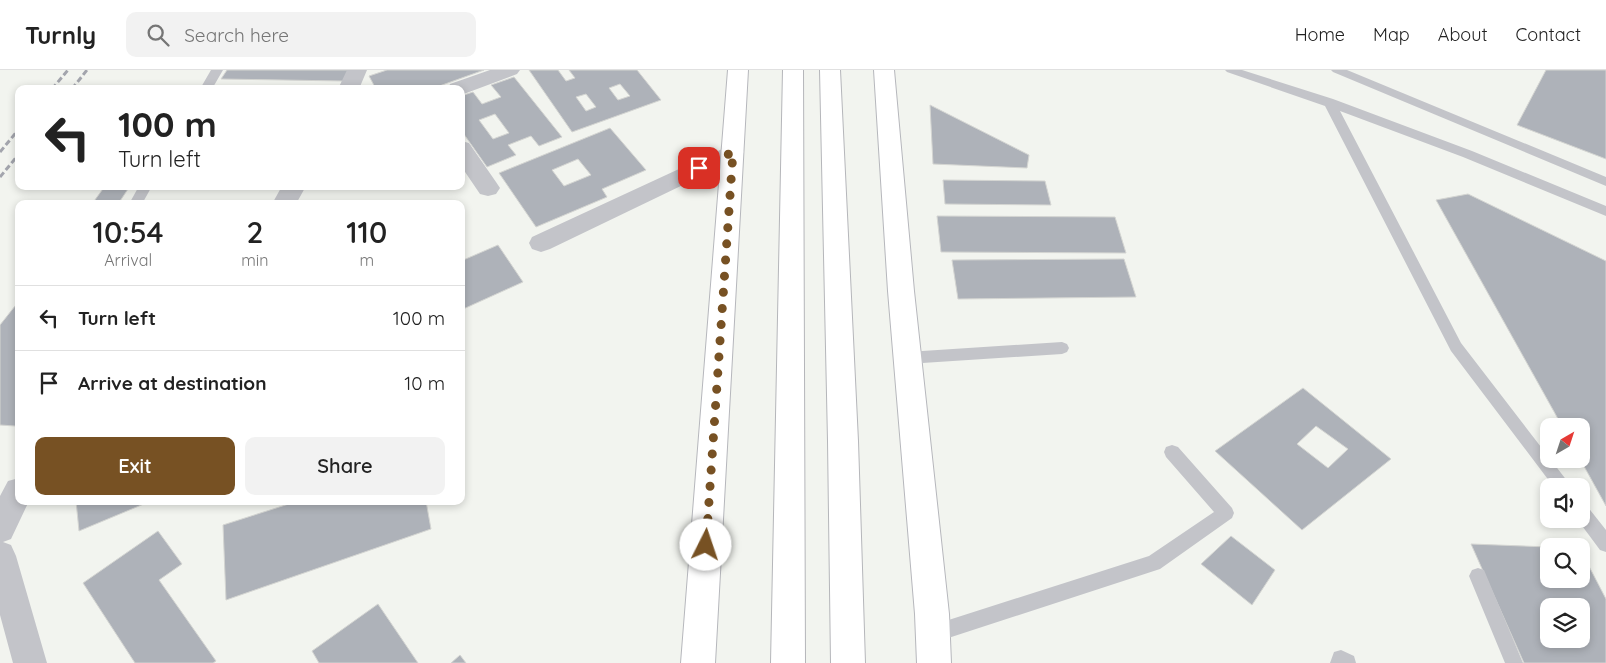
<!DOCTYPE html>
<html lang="en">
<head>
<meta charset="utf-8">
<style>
	:root { --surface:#fff; --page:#f2f2f2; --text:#222; --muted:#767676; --line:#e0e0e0; --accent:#775123 }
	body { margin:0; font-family:Quicksand,sans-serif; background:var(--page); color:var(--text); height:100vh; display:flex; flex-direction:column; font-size:19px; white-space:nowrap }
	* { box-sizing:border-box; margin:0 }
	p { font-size:16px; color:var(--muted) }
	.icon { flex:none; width:28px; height:28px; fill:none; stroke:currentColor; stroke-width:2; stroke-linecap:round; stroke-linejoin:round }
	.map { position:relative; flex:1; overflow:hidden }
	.details { position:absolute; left:15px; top:130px; width:450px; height:305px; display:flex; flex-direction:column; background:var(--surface); border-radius:10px; box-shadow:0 2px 8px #0003 }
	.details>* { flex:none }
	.hud { position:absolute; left:15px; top:15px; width:450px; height:105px; border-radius:10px; box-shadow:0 2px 8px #0003; background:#fff; color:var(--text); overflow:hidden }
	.needle { width:32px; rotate:39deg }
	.buttons { position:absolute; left:1540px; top:348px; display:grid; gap:10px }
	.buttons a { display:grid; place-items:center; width:50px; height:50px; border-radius:10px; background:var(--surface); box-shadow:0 2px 8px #0003; font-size:25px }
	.pin { position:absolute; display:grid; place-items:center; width:42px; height:42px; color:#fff; margin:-21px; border-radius:10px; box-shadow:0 2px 8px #0006 }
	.me { position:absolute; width:55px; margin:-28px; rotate:4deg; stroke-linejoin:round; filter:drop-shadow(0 0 4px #0008) }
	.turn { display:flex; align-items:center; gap:18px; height:105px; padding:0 20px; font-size:22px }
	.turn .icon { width:65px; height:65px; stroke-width:2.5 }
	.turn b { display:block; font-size:35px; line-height:42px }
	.eta { display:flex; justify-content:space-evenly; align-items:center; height:85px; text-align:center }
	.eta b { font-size:30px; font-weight:600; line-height:35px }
	.action { display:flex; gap:10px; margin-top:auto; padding:10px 20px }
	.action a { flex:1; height:58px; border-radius:10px; background:var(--accent); color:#fff; font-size:20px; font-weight:600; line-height:58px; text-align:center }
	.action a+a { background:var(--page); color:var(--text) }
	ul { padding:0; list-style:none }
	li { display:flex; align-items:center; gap:15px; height:65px; padding:0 20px; border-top:1px solid var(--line) }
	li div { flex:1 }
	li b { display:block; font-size:19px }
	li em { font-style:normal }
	header { display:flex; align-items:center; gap:30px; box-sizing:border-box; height:70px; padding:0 25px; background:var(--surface); border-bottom:1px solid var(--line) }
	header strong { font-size:24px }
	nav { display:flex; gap:28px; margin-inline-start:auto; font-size:18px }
	.search { width:350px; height:45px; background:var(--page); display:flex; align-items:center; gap:12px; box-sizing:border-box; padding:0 18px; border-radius:10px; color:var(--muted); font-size:19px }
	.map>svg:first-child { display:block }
	.building { fill:#aeb2b9; stroke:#d4d5d2; fill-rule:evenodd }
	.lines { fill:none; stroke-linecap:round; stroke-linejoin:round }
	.primary-casing { stroke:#b6b7bc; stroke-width:2 }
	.trunk-casing { stroke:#b5b6ba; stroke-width:2 }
	.service { fill:#c3c4c9; fill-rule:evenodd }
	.minor { fill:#c3c4c9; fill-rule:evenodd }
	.primary { fill:#fff; fill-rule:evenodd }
	.trunk { fill:#fff; fill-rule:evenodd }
	.rail { stroke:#a3a5ad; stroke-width:3; stroke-dasharray:6 3; stroke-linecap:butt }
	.route { stroke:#775123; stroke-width:9; stroke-dasharray:0 16.2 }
</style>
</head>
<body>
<header>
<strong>Turnly</strong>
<div class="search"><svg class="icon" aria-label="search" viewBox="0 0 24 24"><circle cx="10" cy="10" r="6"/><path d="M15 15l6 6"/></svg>Search here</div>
<nav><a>Home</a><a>Map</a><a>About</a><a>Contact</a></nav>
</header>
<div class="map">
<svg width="1606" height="593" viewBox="0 0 1606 593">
	<rect width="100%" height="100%" fill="#f2f4ef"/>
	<path class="building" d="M227,0H349L343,11L221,9Z
		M387,0H484L431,19H376L369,6Z
		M529,0H558L566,11L575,8L569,0H637L661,30L572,62ZM620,14L630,26L618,30L609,18ZM586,24L596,37L586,41L576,27Z
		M1546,0H1606V89L1517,55Z
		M514,7L562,67L539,76L531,66L508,75L516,85L487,97L461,60V26L473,22L482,34L501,27L491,15ZM495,44L509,63L493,69L479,50Z
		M930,35L1029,85L1027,98L933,94Z
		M610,58L646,100L602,119L607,127L536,157L499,103ZM578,89L591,105L564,116L552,100Z
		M943,110L1045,111L1051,135L945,134Z
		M105,116H130L118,134H92Z
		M1468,124L1606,191V436L1580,389L1581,356H1562L1436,130Z
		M937,146L1115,147L1126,183L941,182Z
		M498,175L523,212L461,240V191Z
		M1124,189L1136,227L958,229L952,190Z
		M19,231V351L15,356L0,355V255Z
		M1303,318L1391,389L1302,460L1215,381ZM1316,356L1348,379L1328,398L1297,374Z
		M76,431H151L79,461Z
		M298,431H426L431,459L226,530L223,455Z
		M158,461L182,494L159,510L216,591L213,593H135L83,513Z
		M1231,466L1275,500L1252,535L1201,494Z
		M1471,474L1549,477V509H1581V481L1606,529V593H1524ZM1549,536H1581V569H1549Z
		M378,534L418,593H319L312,581Z
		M460,585L466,593H451Z"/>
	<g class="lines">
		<defs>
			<path id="primary" d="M728,0H748L715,593H681Z
				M874,0H894L914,221L949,544L951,593H917L915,544L888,221Z"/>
			<path id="trunk" d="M783,0H803L805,593H771Z
				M820,0H840L858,371L865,593H831L828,371Z"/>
		</defs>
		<use href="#primary" class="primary-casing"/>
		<use href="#trunk" class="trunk-casing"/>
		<path class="service" d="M211,0H223L212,19H200Z
			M1225,0H1242L1333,29L1472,81L1606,136V146L1463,87L1340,41L1461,273L1571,416H1553L1451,281L1325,36L1227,2Z
			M1331,0H1347L1606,107V116L1333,2Z
			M139,116H152L142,134H129Z
			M1062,272L1067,274L1069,278L1067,282L1062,284L907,294L902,292L900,288L902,284L907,282Z
			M1172,375L1178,377L1232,438L1234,443L1232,448L1160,499L933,573L927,570L924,564L927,558L933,555L1149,486L1214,442L1166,387L1164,382L1166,377Z
			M1581,433L1587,436L1606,460V482L1600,480L1577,449H1581Z
			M1478,498L1484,500L1523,593H1505L1469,506L1472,500Z
			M1341,580L1354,586L1356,593H1330L1334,582Z"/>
		<path class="minor" d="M347,0H367L359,19H338Z
			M490,0H520L517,4L461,25V19H448L450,14Z
			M461,71L469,73L496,112L500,118L496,124L488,126L480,124L461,96Z
			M733,74L741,77L744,82L741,87L550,179L541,182L532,179L529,173L532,167Z
			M282,116H306L296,134H272Z
			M19,408V431H29L11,469L3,472L11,475L16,486L47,593H13L0,545V426L8,411Z"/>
		<use href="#primary" class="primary"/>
		<use href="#trunk" class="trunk"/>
		<path class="rail" d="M52,19L68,0
			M72,19L87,0
			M0,82L19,59
			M0,107L19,84"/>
	</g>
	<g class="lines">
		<path class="route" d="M699,98L733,82L706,475"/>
	</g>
</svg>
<div class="buttons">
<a><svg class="needle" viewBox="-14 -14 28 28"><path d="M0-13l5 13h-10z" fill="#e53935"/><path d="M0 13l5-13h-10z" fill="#767676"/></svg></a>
<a><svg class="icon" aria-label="sound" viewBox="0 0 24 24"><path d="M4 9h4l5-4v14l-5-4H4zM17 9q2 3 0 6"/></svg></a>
<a><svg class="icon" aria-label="search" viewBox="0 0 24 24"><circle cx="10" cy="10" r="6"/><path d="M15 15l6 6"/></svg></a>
<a><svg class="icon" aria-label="layers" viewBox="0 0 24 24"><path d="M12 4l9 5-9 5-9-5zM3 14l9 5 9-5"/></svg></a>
</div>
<div class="pin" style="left:699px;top:98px;background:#d93025"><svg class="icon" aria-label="arrive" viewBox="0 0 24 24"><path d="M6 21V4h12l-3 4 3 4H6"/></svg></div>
<svg class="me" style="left:706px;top:475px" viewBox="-20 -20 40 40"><circle r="19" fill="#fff"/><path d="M0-13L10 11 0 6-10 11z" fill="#775123"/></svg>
<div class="hud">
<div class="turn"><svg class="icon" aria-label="left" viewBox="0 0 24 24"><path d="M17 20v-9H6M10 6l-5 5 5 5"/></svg><div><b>100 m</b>Turn left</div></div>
</div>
<section class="details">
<div class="eta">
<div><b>10:54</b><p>Arrival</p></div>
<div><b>2</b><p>min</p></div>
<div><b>110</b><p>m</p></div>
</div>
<ul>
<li><svg class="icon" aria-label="left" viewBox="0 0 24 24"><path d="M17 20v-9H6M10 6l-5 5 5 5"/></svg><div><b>Turn left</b></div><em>100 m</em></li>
<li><svg class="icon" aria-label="arrive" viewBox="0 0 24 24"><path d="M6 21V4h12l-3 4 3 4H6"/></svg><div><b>Arrive at destination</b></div><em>10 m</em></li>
</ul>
<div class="action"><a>Exit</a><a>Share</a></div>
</section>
</div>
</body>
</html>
